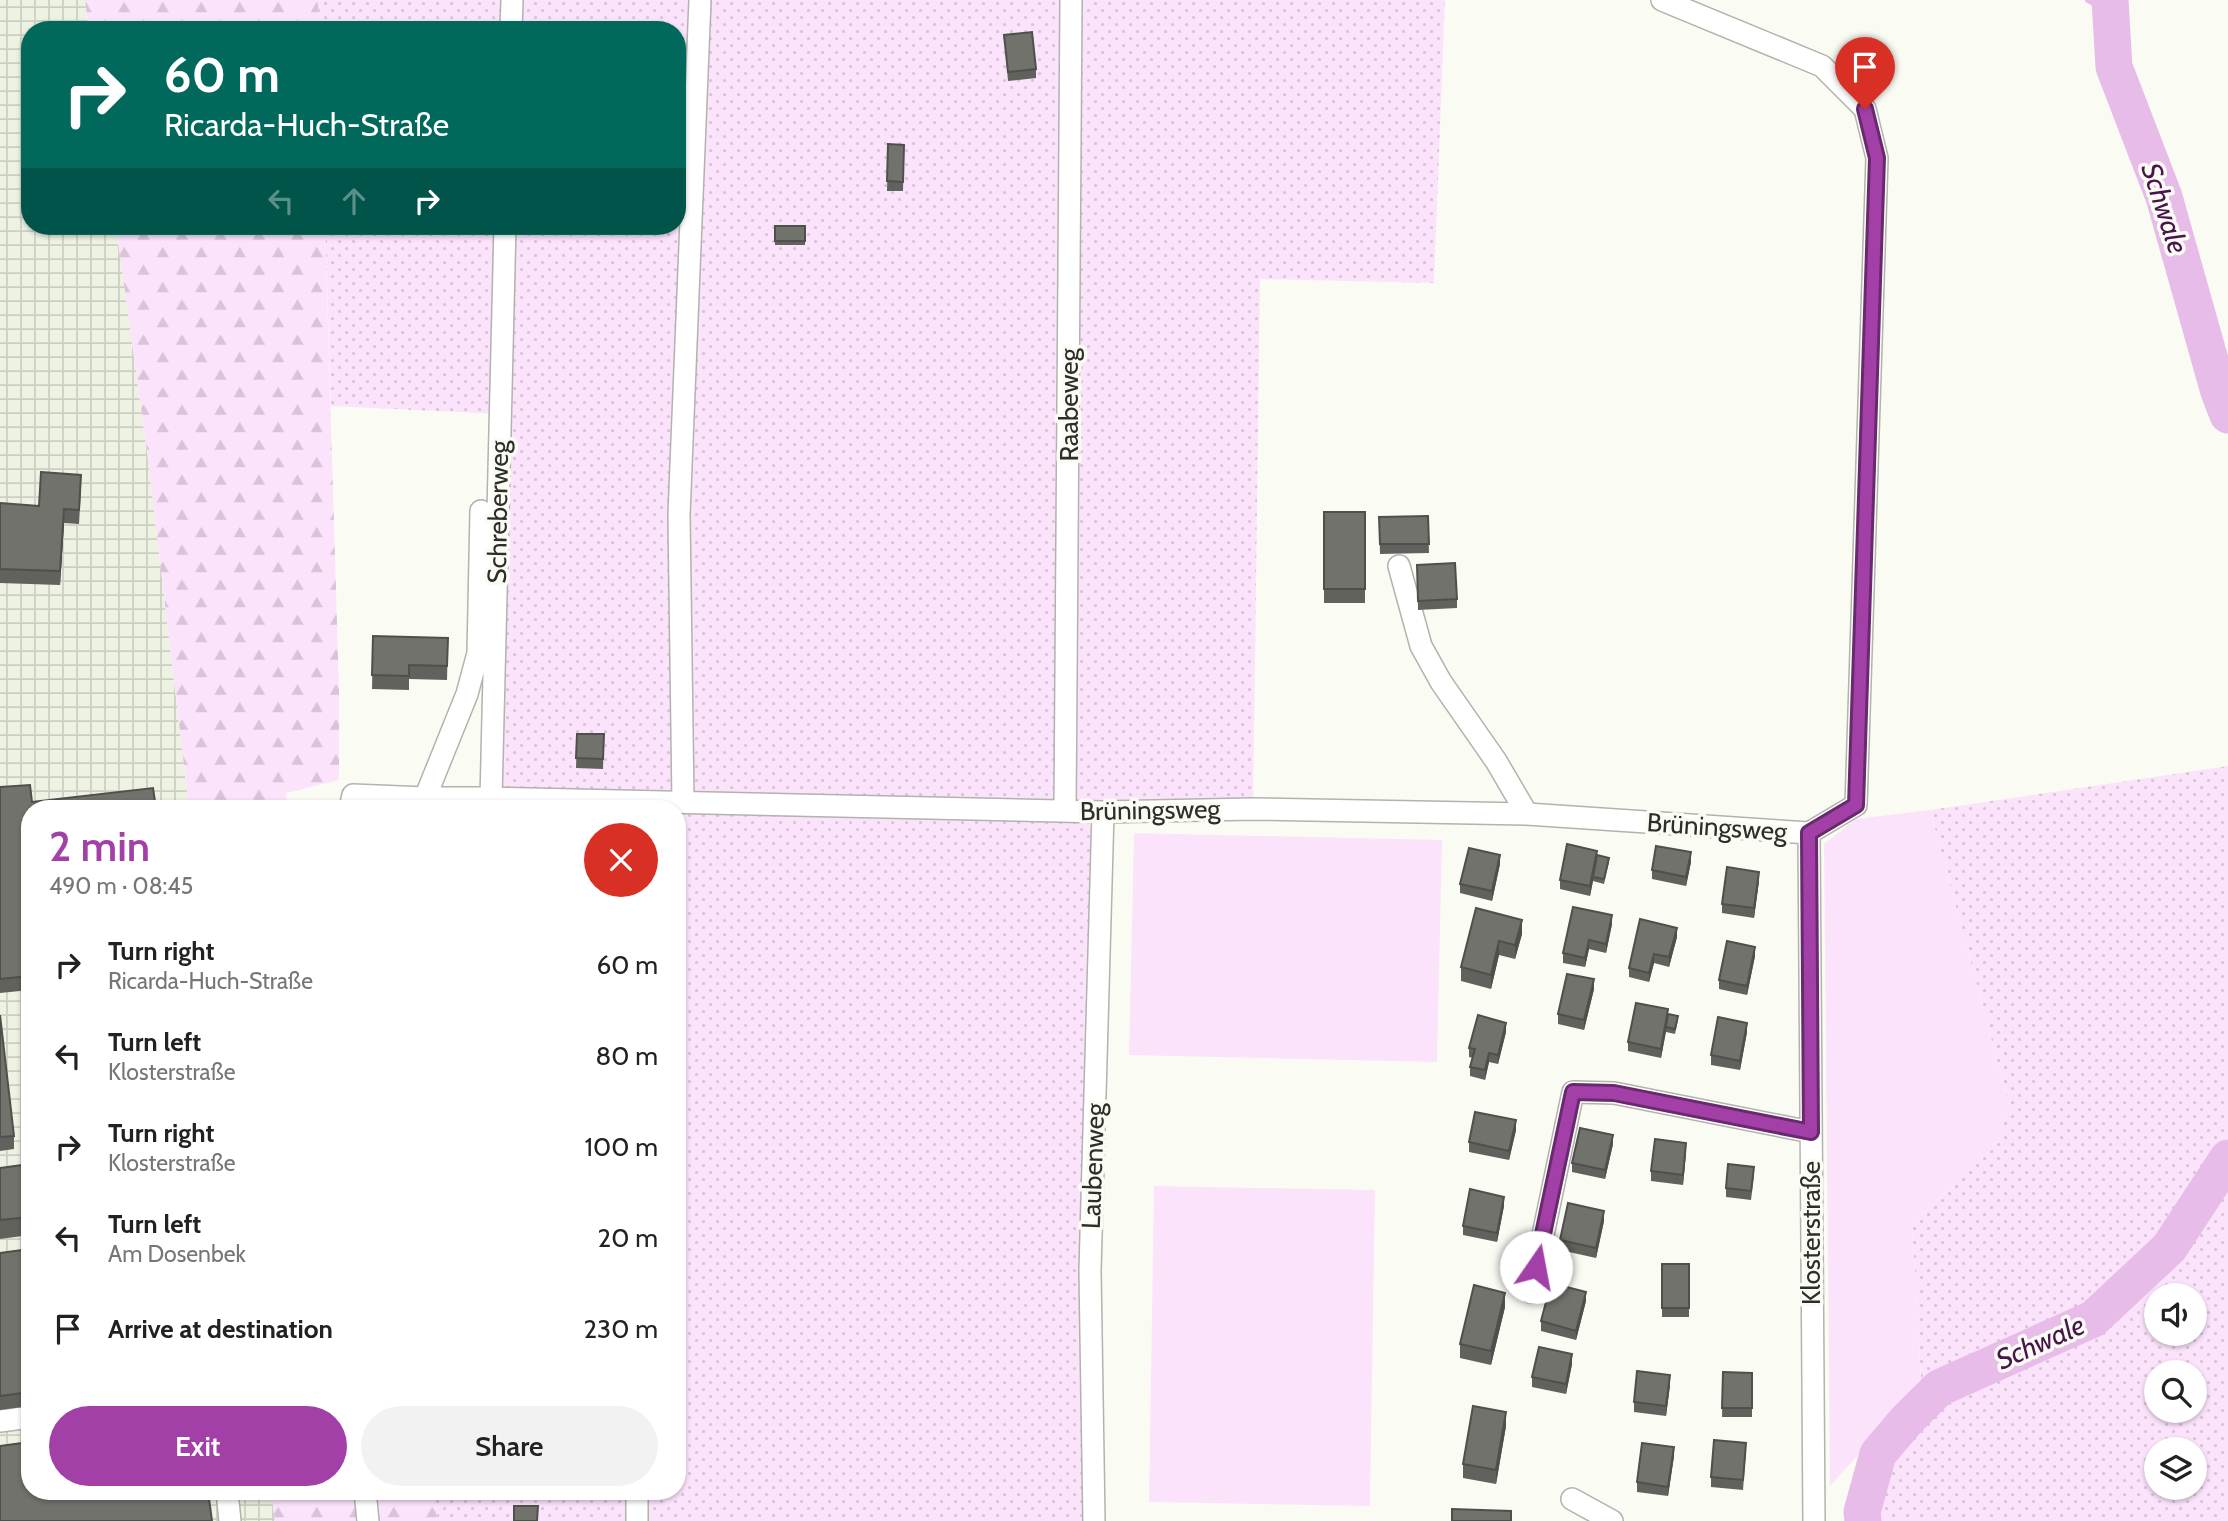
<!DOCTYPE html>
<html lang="en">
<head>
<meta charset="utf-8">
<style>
	:root { --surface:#fff; --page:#f2f2f2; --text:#222; --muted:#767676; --accent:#a240a7 }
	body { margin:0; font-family:Cabin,sans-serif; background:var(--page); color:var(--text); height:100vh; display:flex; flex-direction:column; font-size:26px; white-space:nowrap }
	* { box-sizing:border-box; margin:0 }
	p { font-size:23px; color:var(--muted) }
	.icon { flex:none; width:38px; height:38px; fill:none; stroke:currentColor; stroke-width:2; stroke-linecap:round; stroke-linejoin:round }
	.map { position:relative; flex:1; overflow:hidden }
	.panel { position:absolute; left:21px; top:800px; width:665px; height:700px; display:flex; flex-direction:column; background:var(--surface); border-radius:28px; box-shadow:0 2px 5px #0004 }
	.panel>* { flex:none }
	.top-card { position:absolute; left:21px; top:21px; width:665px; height:214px; border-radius:28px; box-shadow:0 2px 5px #0004; background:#00695c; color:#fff; overflow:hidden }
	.fabs { position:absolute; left:2144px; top:1283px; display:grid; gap:14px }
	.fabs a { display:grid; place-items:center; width:63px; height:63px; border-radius:50%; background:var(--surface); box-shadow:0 2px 5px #0004; font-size:35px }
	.pin { position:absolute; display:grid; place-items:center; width:60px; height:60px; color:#fff; margin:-72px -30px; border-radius:50% 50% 50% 0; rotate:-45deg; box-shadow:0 0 7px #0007 }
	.pin .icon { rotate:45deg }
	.me { position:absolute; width:77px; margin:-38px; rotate:12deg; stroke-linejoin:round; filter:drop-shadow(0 0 5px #0008) }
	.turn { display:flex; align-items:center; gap:24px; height:147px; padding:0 28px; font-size:32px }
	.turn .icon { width:91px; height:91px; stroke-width:2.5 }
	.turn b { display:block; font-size:49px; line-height:60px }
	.lanes { display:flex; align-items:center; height:66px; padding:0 28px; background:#0003; justify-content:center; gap:35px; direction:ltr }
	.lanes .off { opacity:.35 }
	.round { display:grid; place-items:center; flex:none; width:74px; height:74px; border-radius:37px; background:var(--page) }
	.headline { display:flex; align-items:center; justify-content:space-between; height:119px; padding:0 28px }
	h1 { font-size:42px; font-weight:600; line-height:52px; color:var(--accent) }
	.primary-button { display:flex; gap:14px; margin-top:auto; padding:14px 28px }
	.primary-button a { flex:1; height:80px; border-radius:42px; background:var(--accent); color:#fff; font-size:28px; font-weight:600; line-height:80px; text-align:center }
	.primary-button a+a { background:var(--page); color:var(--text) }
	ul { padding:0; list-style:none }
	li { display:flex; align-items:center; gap:21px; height:91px; padding:0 28px }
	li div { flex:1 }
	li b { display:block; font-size:26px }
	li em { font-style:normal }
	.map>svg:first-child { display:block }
	.industrial { fill:url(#industrial-grid) }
	.grass { fill:url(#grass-dots); fill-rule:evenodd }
	.forest { fill:url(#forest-firs) }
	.park { fill:#fce3fc }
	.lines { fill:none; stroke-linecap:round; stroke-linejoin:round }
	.stream { stroke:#e8bce8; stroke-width:6 }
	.river { stroke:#e8bce8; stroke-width:37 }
	.minor-casing { stroke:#b1b3ac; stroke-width:24 }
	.minor { stroke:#fff; stroke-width:21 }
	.wall { fill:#61625d }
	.shaded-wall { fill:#4f504c }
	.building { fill:#71726c; stroke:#4f504c; stroke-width:2 }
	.route-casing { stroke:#692a6d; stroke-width:18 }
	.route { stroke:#a240a7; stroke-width:12 }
	.labels { text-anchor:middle; stroke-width:7; stroke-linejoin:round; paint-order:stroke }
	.street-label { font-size:26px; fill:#2d2d2b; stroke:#fafcf4 }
	.water-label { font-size:28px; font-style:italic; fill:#48144b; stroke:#fafcf4 }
</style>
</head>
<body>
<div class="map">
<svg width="2228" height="1521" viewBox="0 0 2228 1521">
	<defs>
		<pattern id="industrial-grid" width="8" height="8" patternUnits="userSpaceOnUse" patternTransform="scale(1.75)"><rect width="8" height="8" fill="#edf2e3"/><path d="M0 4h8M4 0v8" fill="none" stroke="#ccd0c3"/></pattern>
		<pattern id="grass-dots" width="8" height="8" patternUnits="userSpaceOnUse" patternTransform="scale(1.75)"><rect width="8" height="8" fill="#fce3fc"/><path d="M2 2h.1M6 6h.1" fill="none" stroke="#d8c3d8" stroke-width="1.8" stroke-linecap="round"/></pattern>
		<pattern id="forest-firs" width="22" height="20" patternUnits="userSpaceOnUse" patternTransform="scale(1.75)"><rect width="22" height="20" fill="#fce3fc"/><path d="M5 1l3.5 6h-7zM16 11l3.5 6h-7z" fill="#d8c3d8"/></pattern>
	</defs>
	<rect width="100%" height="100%" fill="#fafcf4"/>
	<path class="industrial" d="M0,0H85L89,30H30V226H116L147,451L189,808H30V1491H271L275,1521H0Z"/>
	<path class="grass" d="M318,0H1445L1434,283L1260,279L1253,809L1103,811L1094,1521H437L434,1491H677V808L491,798L499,414L331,406L325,226H677V30H319Z
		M2228,766V1521H1854L1864,1449L1921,1379L1912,1223L1996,1146L2009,1105L1930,810ZM2156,1295H2194V1334H2156ZM2156,1372H2194V1410H2156ZM2156,1449H2194V1488H2156Z"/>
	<path class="forest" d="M85,0H318L319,30H89Z
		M116,226H325L339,688V780L286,793L287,808H189L147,451Z
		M271,1491H434L437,1521H275Z"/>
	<path class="park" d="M1930,810L2009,1105L1996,1146L1912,1223L1921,1379L1864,1449L1830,1486L1824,844L1856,819Z
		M1134,833L1442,840L1437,1062L1129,1055Z
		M1154,1186L1375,1190L1370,1506L1149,1502Z"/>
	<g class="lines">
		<path class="stream" d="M2088,0L2111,13"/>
		<path class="river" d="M2110,0L2114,67L2164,197L2219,392L2228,415
			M1863,1521L1862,1512L1878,1454L1906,1421L1939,1388L2093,1319L2169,1248L2228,1158"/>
		<defs>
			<path id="minor" d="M1662,0L1822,66L1865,109L1877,158L1856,805L1809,833
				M511,30L512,0
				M1399,566L1421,646L1441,682L1496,761L1527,814
				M425,798L467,694L478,653L481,511
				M491,798L505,226
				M683,802L679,515L700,0
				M350,808L353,795L425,798H491L1103,812L1253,809L1527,814L1809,833
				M1065,811L1071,0
				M1809,833L1814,1521
				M1531,1292L1573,1092L1614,1093L1811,1132
				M0,1421L30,1417
				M227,1491L230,1521
				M365,1491L368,1521
				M637,1491V1521
				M1572,1499L1612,1521
				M1094,1521L1090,1271L1103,812"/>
		</defs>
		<use href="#minor" class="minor-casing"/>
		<use href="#minor" class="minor"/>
	</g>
	<path class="wall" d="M1004,35L1036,69V78L1008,81Z
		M888,144L904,145L903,191H887Z
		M775,226H805V245H775Z
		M81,489L79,524L64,523L60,585L0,583V503L39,506Z
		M1324,512H1365V603H1324Z
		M1428,516L1429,553L1380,554L1379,517Z
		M1417,565L1457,599V608L1418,610Z
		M373,636L448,638L447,680L409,679V690L372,689Z
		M577,734H604L603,769L576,768Z
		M0,787L30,808V990L0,993Z
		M1597,855L1609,862L1604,884L1593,881L1590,896L1560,889V880Z
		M1691,862L1686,886L1652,879V870Z
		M1500,864L1492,901L1460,893V884Z
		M1759,881L1754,918L1722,913V904Z
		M1476,908L1522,934L1515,959L1499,955L1491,989L1461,981V967Z
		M1612,924L1606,953L1589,949L1585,967L1563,963V953Z
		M1677,937L1669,967L1654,963L1649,982L1629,977V968Z
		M1755,956L1747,995L1719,989V980Z
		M1594,989L1584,1030L1558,1024V1014Z
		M1668,1014L1678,1020L1675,1034L1666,1032L1661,1058L1628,1051V1042Z
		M0,1015L14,1136V1149L0,1151Z
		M1506,1032L1498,1064L1489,1062L1485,1080L1470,1076V1067L1473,1058L1469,1057V1048Z
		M1747,1032L1740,1070L1711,1065V1055Z
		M1516,1130L1509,1160L1469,1152V1142Z
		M1613,1144L1605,1179L1572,1172V1163Z
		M1686,1152L1683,1185L1651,1181V1171Z
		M30,1164V1235L0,1239V1168Z
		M1754,1176L1751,1200L1726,1197V1188Z
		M1504,1206L1497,1242L1463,1235V1226Z
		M1604,1221L1596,1258L1560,1250V1240Z
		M30,1249V1406L0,1410V1253Z
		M1662,1264H1689V1317H1662Z
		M1586,1301L1576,1340L1541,1331V1321Z
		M1505,1307L1491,1365L1460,1358V1344Z
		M1572,1364L1566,1394L1532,1387V1377Z
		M1723,1372L1752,1373V1417H1722Z
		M1670,1385L1666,1416L1634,1412V1402Z
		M1506,1426L1496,1484L1463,1478V1464Z
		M1746,1452L1743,1490L1711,1487V1477Z
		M1674,1456L1668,1496L1637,1492V1482Z"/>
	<path class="shaded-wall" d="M64,509V523L60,585V571Z
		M1597,851V860L1590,896V886Z
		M1691,852V862L1686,886V877Z
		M1500,855V864L1492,901V891Z
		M1759,872V881L1754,918V908Z
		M1612,915V924L1606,953V944Z
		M1522,920V934L1515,959V945Z
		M1677,928V937L1669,967V957Z
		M1589,940V949L1585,967V958Z
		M1499,941V955L1491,989V975Z
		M1755,947V956L1747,995V986Z
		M1654,954V963L1649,982V973Z
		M1594,979V989L1584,1030V1020Z
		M1668,1009V1019L1661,1058V1049Z
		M1506,1023V1032L1498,1064V1055Z
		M1747,1023V1032L1740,1070V1061Z
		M1489,1053V1062L1485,1080V1070Z
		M1516,1120V1130L1509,1160V1151Z
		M1613,1135V1144L1605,1179V1170Z
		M1686,1143V1152L1683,1185V1175Z
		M1504,1197V1206L1497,1242V1233Z
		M1604,1211V1221L1596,1258V1248Z
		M1586,1292V1301L1576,1340V1331Z
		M1505,1293V1307L1491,1365V1351Z
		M1572,1354V1364L1566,1394V1384Z
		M1670,1375V1385L1666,1416V1406Z
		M1506,1412V1426L1496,1484V1470Z
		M1674,1447V1456L1668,1496V1487Z"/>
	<path class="building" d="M1032,32L1036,69L1008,72L1004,35Z
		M888,144L904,145L903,182L887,181Z
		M775,226H805V241H775Z
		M41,472L81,475L79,510L64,509L60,571L0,569V503L39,506Z
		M1324,512H1365V589H1324Z
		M1428,516L1429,544H1380L1379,517Z
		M1455,563L1457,599L1418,601L1417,565Z
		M373,636L448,638L447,666L409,665V676L372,675Z
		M577,734H604L603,759L576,758Z
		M30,785L32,802L153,788L156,808H30V976L0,979V787Z
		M1567,844L1597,851L1590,886L1560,880Z
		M1656,846L1691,852L1686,877L1652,870Z
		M1469,848L1500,855L1492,891L1460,884Z
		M1597,855L1609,858L1604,879L1593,877Z
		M1727,867L1759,872L1754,908L1722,904Z
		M1573,907L1612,915L1606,944L1589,940L1585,958L1563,953Z
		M1476,908L1522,920L1515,945L1499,941L1491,975L1461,967Z
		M1640,919L1677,928L1669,957L1654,954L1649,973L1629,968Z
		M1727,941L1755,947L1747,986L1719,980Z
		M1567,974L1594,979L1584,1020L1558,1014Z
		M1636,1003L1668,1009L1661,1049L1628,1042Z
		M1668,1014L1678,1016L1675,1029L1666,1027Z
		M0,1015L14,1136L0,1137Z
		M1478,1015L1506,1023L1498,1055L1489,1053L1485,1070L1470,1067L1475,1049L1469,1048Z
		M1718,1017L1747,1023L1740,1061L1711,1055Z
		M1475,1112L1516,1120L1509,1151L1469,1142Z
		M1580,1128L1613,1135L1605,1170L1572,1163Z
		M1655,1139L1686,1143L1683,1175L1651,1171Z
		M30,1164V1217L0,1220V1168Z
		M1728,1164L1754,1167L1751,1191L1726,1188Z
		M1470,1189L1504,1197L1497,1233L1463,1226Z
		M1568,1203L1604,1211L1596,1248L1560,1240Z
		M30,1249V1392L0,1396V1253Z
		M1662,1264H1689V1308H1662Z
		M1551,1283L1586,1292L1576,1331L1541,1321Z
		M1474,1285L1505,1293L1491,1351L1460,1344Z
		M1539,1347L1572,1354L1566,1384L1532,1377Z
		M1637,1371L1670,1375L1666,1406L1634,1402Z
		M1723,1372L1752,1373V1408H1722Z
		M1473,1406L1506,1412L1496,1470L1463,1464Z
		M1714,1440L1746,1443L1743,1480L1711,1477Z
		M30,1442V1491H208L212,1521H0V1446Z
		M1642,1443L1674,1447L1668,1487L1637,1482Z
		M514,1506H538L537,1521H514Z
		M1452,1509L1511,1511V1521H1452Z"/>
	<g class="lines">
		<defs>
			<path id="route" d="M1536,1267L1573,1092L1614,1093L1811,1132L1809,833L1856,805L1877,158L1865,109"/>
		</defs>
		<use href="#route" class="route-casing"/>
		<use href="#route" class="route"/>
	</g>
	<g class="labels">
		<g class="street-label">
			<text transform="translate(1069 405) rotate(-90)" y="9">Raabeweg</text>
			<text transform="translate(498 512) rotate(-89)" y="9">Schreberweg</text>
			<text transform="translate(1150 810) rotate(-1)" y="9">Brüningsweg</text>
			<text transform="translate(1717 827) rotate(4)" y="9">Brüningsweg</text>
			<text transform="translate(1093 1166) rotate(-88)" y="9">Laubenweg</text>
			<text transform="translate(1811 1233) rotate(-90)" y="9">Klosterstraße</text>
		</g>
		<g class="water-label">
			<text transform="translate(2165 208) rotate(72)" y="10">Schwale</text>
			<text transform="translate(2040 1342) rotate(-24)" y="10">Schwale</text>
		</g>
	</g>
</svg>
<div class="fabs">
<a><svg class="icon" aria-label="sound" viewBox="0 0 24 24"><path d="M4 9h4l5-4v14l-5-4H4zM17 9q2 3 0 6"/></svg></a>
<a><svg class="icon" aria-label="search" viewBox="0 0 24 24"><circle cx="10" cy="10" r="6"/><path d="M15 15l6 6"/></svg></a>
<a><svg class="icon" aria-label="layers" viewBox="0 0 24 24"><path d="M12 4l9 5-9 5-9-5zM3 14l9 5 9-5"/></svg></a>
</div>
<div class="pin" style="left:1865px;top:109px;background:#d93025"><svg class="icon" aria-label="arrive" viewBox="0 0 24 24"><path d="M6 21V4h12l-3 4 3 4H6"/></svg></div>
<svg class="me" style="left:1536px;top:1267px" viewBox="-20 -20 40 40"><circle r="19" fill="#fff"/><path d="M0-13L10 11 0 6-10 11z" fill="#a240a7"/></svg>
<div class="top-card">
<div class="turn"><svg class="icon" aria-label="right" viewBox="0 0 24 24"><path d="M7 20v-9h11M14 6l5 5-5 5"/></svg><div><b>60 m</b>Ricarda-Huch-Straße</div></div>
<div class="lanes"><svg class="icon off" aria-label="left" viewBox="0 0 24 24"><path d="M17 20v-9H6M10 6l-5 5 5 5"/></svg><svg class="icon off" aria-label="ahead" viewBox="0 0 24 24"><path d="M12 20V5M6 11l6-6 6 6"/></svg><svg class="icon" aria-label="right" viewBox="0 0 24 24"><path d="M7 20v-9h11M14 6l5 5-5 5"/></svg></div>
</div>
<section class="panel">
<div class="headline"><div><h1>2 min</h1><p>490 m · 08:45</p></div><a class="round" style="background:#d93025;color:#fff"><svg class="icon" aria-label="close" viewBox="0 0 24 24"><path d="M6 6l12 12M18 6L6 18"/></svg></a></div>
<ul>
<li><svg class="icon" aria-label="right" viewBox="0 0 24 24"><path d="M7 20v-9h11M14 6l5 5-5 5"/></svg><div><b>Turn right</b><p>Ricarda-Huch-Straße</p></div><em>60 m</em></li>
<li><svg class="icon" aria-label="left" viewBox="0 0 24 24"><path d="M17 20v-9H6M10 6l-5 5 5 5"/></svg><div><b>Turn left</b><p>Klosterstraße</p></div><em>80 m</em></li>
<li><svg class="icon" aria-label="right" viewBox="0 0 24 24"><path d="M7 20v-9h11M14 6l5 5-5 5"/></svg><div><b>Turn right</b><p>Klosterstraße</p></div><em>100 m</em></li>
<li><svg class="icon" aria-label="left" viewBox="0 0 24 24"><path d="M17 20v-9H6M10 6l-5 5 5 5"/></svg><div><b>Turn left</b><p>Am Dosenbek</p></div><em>20 m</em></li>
<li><svg class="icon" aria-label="arrive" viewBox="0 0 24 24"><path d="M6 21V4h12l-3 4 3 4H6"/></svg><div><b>Arrive at destination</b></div><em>230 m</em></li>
</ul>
<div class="primary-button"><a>Exit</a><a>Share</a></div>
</section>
</div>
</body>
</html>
